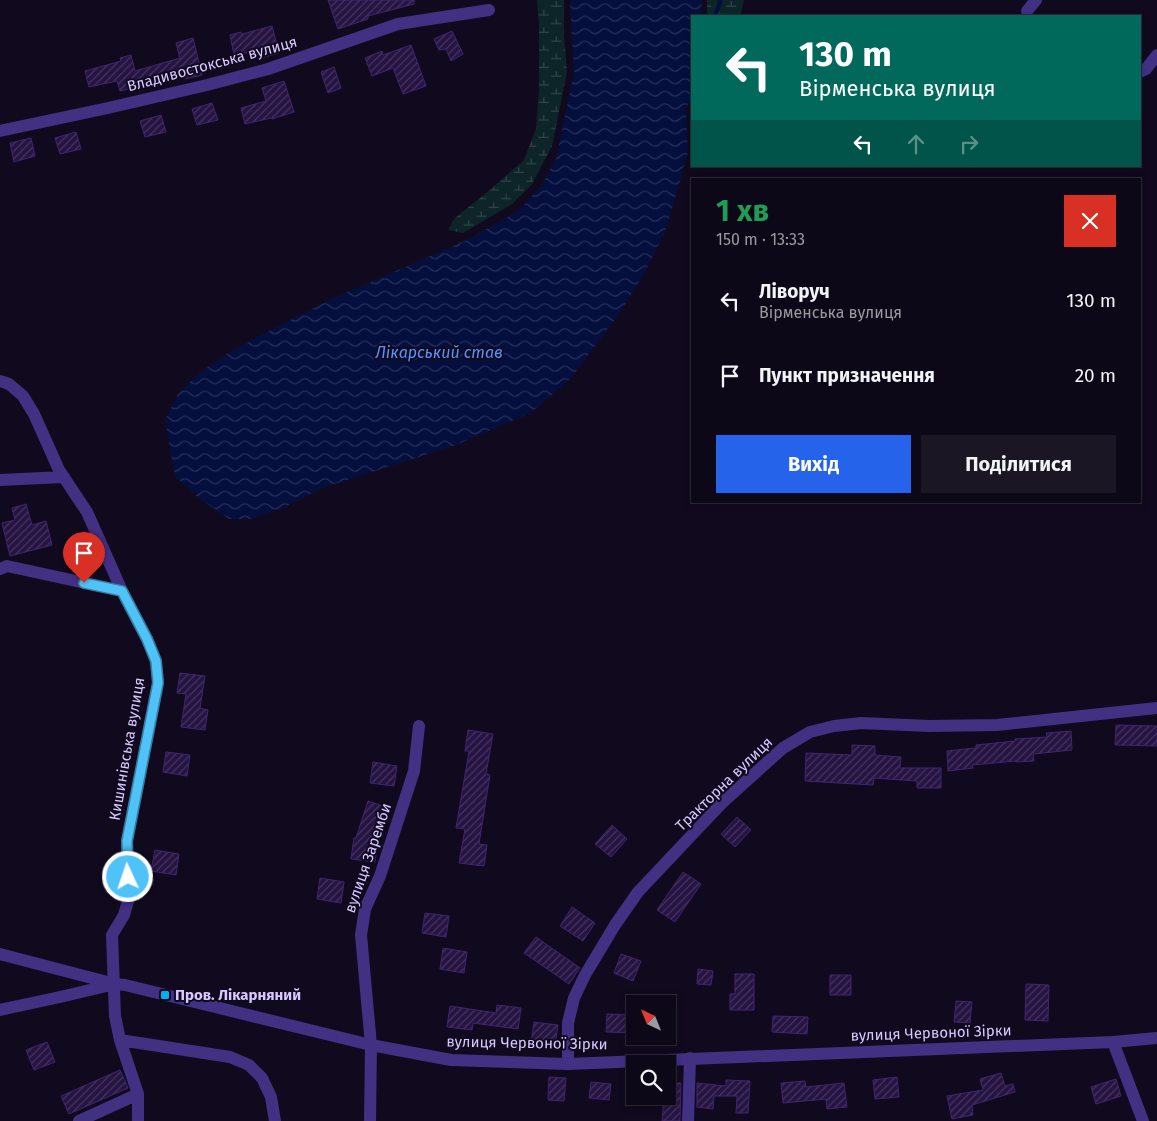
<!DOCTYPE html>
<html lang="uk">
<head>
<meta charset="utf-8">
<style>
	:root { --surface:#0d0817; --page:#1b1624; --text:#f1f3f6; --muted:#9a9aa1; --line:#2d2936; --accent:#2563eb }
	body { margin:0; font-family:"Fira Sans",sans-serif; background:var(--page); color:var(--text); height:100vh; display:flex; flex-direction:column; font-size:19px; white-space:nowrap }
	* { box-sizing:border-box; margin:0 }
	p { font-size:16px; color:var(--muted) }
	.icon { flex:none; width:28px; height:28px; fill:none; stroke:currentColor; stroke-width:2; stroke-linecap:round; stroke-linejoin:round }
	.map { position:relative; flex:1; overflow:hidden }
	.details { position:absolute; left:691px; top:178px; width:450px; height:325px; display:flex; flex-direction:column; background:var(--surface); border-radius:0px; box-shadow:0 2px 8px #0003,0 0 0 1px var(--line) }
	.details>* { flex:none }
	.guide { position:absolute; left:691px; top:15px; width:450px; height:152px; border-radius:0px; box-shadow:0 2px 8px #0003,0 0 0 1px var(--line); background:#00695c; color:#fff; overflow:hidden }
	.needle { width:32px; rotate:317deg }
	.tools { position:absolute; left:626px; top:995px; display:grid; gap:10px }
	.tools a { display:grid; place-items:center; width:50px; height:50px; border-radius:0px; background:var(--surface); box-shadow:0 2px 8px #0003,0 0 0 1px var(--line); font-size:25px }
	.pin { position:absolute; display:grid; place-items:center; width:42px; height:42px; color:#fff; margin:-51px -21px; border-radius:50% 50% 50% 0; rotate:-45deg; box-shadow:0 0 5px #0007 }
	.pin .icon { rotate:45deg }
	.me { position:absolute; width:55px; margin:-28px; rotate:357deg; stroke-linejoin:round; filter:drop-shadow(0 0 4px #0008) }
	.turn { display:flex; align-items:center; gap:18px; height:105px; padding:0 25px; font-size:22px }
	.turn .icon { width:65px; height:65px; stroke-width:2.5 }
	.turn b { display:block; font-size:35px; line-height:42px }
	.lanes { display:flex; align-items:center; height:48px; padding:0 25px; background:#0003; justify-content:center; gap:25px; direction:ltr }
	.lanes .off { opacity:.35 }
	.round { display:grid; place-items:center; flex:none; width:52px; height:52px; border-radius:0px; background:var(--page) }
	.overview { display:flex; align-items:center; justify-content:space-between; height:85px; padding:0 25px }
	h1 { font-size:30px; font-weight:700; line-height:38px; color:#1e9e55 }
	.action { display:flex; gap:10px; margin-top:auto; padding:10px 25px }
	.action a { flex:1; height:58px; border-radius:0px; background:var(--accent); color:#fff; font-size:20px; font-weight:700; line-height:58px; text-align:center }
	.action a+a { background:var(--page); color:var(--text) }
	ul { padding:0; list-style:none }
	li { display:flex; align-items:center; gap:15px; height:75px; padding:0 25px }
	li div { flex:1 }
	li b { display:block; font-size:19px }
	li em { font-style:normal }
	.map>svg:first-child { display:block }
	.wetland { fill:url(#wetland-marsh) }
	.water { fill:url(#water-waves) }
	.lines { fill:none; stroke-linecap:round; stroke-linejoin:round }
	.stream { stroke:#040f3e; stroke-width:4.5 }
	.building { fill:url(#building-hatch); stroke:#402470 }
	.minor { stroke:#423083; stroke-width:12 }
	.tertiary { stroke:#423083; stroke-width:12 }
	.route-casing { stroke:#337fa1; stroke-width:12 }
	.route { stroke:#4fc3f7; stroke-width:9 }
	.poi-dot { fill:#00b0f3; stroke:#110a1f; stroke-width:2 }
	.labels { text-anchor:middle; stroke-width:4; stroke-linejoin:round; paint-order:stroke }
	.street-label { font-size:15px; fill:#d8c8ff; stroke:#110a1f }
	.poi-label { font-size:15px; font-weight:bold; fill:#d8c8ff; stroke:#110a1f; text-anchor:start }
	.water-label { font-size:16px; font-style:italic; fill:#5693ff; stroke:#110a1f }
</style>
</head>
<body>
<div class="map">
<svg width="1157" height="1121" viewBox="0 0 1157 1121">
	<defs>
		<pattern id="wetland-marsh" width="20" height="14" patternUnits="userSpaceOnUse" patternTransform="scale(1.25)"><rect width="20" height="14" fill="#0d2529"/><path d="M1 5h8M5 5V1M11 12h8M15 12V8" fill="none" stroke="#304349"/></pattern>
		<pattern id="water-waves" width="16" height="10" patternUnits="userSpaceOnUse" patternTransform="scale(1.25)"><rect width="16" height="10" fill="#040f3e"/><path d="M0 5q4-4 8 0t8 0" fill="none" stroke="#28305b"/></pattern>
		<pattern id="building-hatch" width="6" height="6" patternUnits="userSpaceOnUse" patternTransform="scale(1.25)"><rect width="6" height="6" fill="#251442"/><path d="M-1 1l2-2M0 6l6-6M5 7l2-2" fill="none" stroke="#44355e"/></pattern>
	</defs>
	<rect width="100%" height="100%" fill="#110a1f"/>
	<path class="wetland" d="M537,0H564V36L567,72L552,146L532,184L512,204L463,233L448,230L454,219L491,189L524,160L536,129L539,91V24Z
		M707,0H744L740,16H707Z"/>
	<path class="water" d="M572,0H701L702,1L700,16H692V93L686,109L688,153L666,229L646,270L621,311L571,378L532,412L456,445L322,488L283,508L251,519H229L200,499L175,476L165,420L178,394L199,373L231,351L327,301L467,240L518,211L541,186L556,159L574,73L570,2Z"/>
	<g class="lines">
		<path class="stream" d="M715,16L720,3V0"/>
	</g>
	<path class="building" d="M328,0H414V4L368,16V19L338,29Z
		M272,26L279,53L258,59L255,51L234,55L230,35L241,32L242,34Z
		M452,31L463,54L451,61L446,49L439,50L434,39Z
		M193,38L202,75L185,79L184,76L120,91L117,81L89,87L85,71L121,61L120,58L131,55L135,71L180,58L176,43Z
		M411,45L426,86L403,94L393,68L372,76L365,58L382,51L383,55Z
		M334,67L341,88L328,93L321,72Z
		M284,81L294,112L272,119L271,118L245,124L241,108L266,101L262,88Z
		M212,103L218,120L197,125L192,109Z
		M161,115L166,132L145,137L140,121Z
		M76,132L81,149L60,154L55,138Z
		M31,138L35,156L14,162L10,143Z
		M26,504L32,525L46,521L52,545L10,556L2,523L15,520L12,508Z
		M180,673L205,676L200,708L208,710L205,730L181,727L186,694L177,693Z
		M1116,725L1157,726V746L1115,745Z
		M468,730L493,734L486,774L490,775L479,844L487,845L484,866L459,863L465,829L456,828L469,751H465Z
		M1071,731L1072,750L1033,754L1034,761L1016,762V761L972,765L973,768L948,771L947,751L976,748V745L1015,741V739L1047,737L1046,733Z
		M852,745L875,746V755L901,757L900,768H941V788H917V781L874,778L873,785L805,781L806,753L852,755Z
		M166,752L190,755L187,776L163,772Z
		M373,762L397,766L394,786L370,783Z
		M368,801L388,808L379,835L375,862L351,859L354,838H356Z
		M737,817L751,830L735,847L721,834Z
		M612,825L627,839L611,857L595,844Z
		M155,850L179,854L176,875L151,871Z
		M683,872L701,884L675,922L657,910Z
		M320,878L344,882L341,903L317,899Z
		M572,907L595,923L583,941L560,926Z
		M425,913L449,916L446,937L422,933Z
		M536,937L580,968L569,984L524,953Z
		M443,948L467,952L464,973L440,969Z
		M621,954L641,961L633,981L614,973Z
		M698,969L713,971L711,985L697,984Z
		M735,974H754V1010H730V994H735Z
		M830,975H851V995H830Z
		M1026,984L1049,985L1048,1021L1025,1020Z
		M956,1001L972,1002L970,1023L954,1022Z
		M497,1005L521,1008L518,1029L473,1023L472,1030L447,1027L450,1006L496,1013Z
		M607,1014L635,1015V1033L606,1032Z
		M773,1016L808,1017L807,1034L772,1032Z
		M534,1022L558,1025L555,1046L531,1042Z
		M47,1042L55,1062L34,1070L26,1050Z
		M120,1070L128,1088L69,1114L61,1096Z
		M1001,1073L1005,1086L1013,1084L1015,1092L972,1105L973,1115L952,1119L947,1096L983,1090L980,1079Z
		M549,1077L566,1078L564,1101L548,1100Z
		M897,1077L899,1097L875,1099L873,1080Z
		M1116,1079L1121,1096L1096,1104L1091,1087Z
		M726,1080L750,1081L748,1113H736L737,1096H714L713,1109L697,1107V1083L726,1086Z
		M805,1081L806,1087L844,1083L847,1107L827,1109L826,1099L783,1103L781,1083Z
		M591,1082L611,1084L609,1100L589,1098Z
		M668,1082L681,1083L680,1121H662L664,1096H668Z"/>
	<g class="lines">
		<path class="minor" d="M1027,11L1036,0
			M1140,72L1146,69L1157,55
			M0,131L108,108L207,85L268,69L398,24L489,10
			M0,381L9,384L23,396L34,414L59,470L87,512L122,591L147,639L156,661L158,683L127,841L129,877L128,901L124,915L112,935L115,1016L120,1040L138,1094V1121
			M0,480L64,477
			M0,569L7,566L122,591
			M0,1010L60,997L115,984
			M120,1040L230,1057L249,1065L262,1078L271,1097L275,1121
			M1113,1042L1143,1121
			M568,1064V1023L574,998L585,975L615,925L638,892L723,802L783,748L810,732L834,726L861,723L929,726L997,725L1157,708
			M79,1121L138,1094
			M370,1121L371,1045L361,935L365,909L380,876L414,771L419,726
			M688,1121L690,1058"/>
		<path class="tertiary" d="M0,954L115,984L125,985L371,1045L451,1060L568,1064L1113,1042L1157,1038"/>
	</g>
	<g class="lines">
		<defs>
			<path id="route" d="M84,583L122,591L147,639L156,661L158,683L127,841L128,877"/>
		</defs>
		<use href="#route" class="route-casing"/>
		<use href="#route" class="route"/>
	</g>
	<rect class="poi-dot" x="160" y="990" width="10" height="10" rx="2.5"/>
	<g class="labels">
		<g class="street-label">
			<text transform="translate(212 64) rotate(-15)" y="5">Владивостокська вулиця</text>
			<text transform="translate(127 749) rotate(-80)" y="5">Кишинівська вулиця</text>
			<text transform="translate(724 784) rotate(-44)" y="5">Тракторна вулиця</text>
			<text transform="translate(368 858) rotate(-71)" y="5">вулиця Заремби</text>
			<text transform="translate(931 1033) rotate(-2)" y="5">вулиця Червоної Зірки</text>
			<text transform="translate(527 1043) rotate(1)" y="5">вулиця Червоної Зірки</text>
		</g>
		<g class="poi-label">
			<text x="175" y="1000">Пров. Лікарняний</text>
		</g>
		<g class="water-label">
			<text x="439" y="358">Лікарський став</text>
		</g>
	</g>
</svg>
<div class="tools">
<a><svg class="needle" viewBox="-14 -14 28 28"><path d="M0-13l5 13h-10z" fill="#e53935"/><path d="M0 13l5-13h-10z" fill="#9a9aa1"/></svg></a>
<a><svg class="icon" aria-label="search" viewBox="0 0 24 24"><circle cx="10" cy="10" r="6"/><path d="M15 15l6 6"/></svg></a>
</div>
<div class="pin" style="left:84px;top:583px;background:#d93025"><svg class="icon" aria-label="arrive" viewBox="0 0 24 24"><path d="M6 21V4h12l-3 4 3 4H6"/></svg></div>
<svg class="me" style="left:128px;top:877px" viewBox="-20 -20 40 40"><circle r="17" fill="#4fc3f7" stroke="#fff" stroke-width="3"/><path d="M0-11L8 9 0 5-8 9z" fill="#fff"/></svg>
<div class="guide">
<div class="turn"><svg class="icon" aria-label="left" viewBox="0 0 24 24"><path d="M17 20v-9H6M10 6l-5 5 5 5"/></svg><div><b>130 m</b>Вірменська вулиця</div></div>
<div class="lanes"><svg class="icon" aria-label="left" viewBox="0 0 24 24"><path d="M17 20v-9H6M10 6l-5 5 5 5"/></svg><svg class="icon off" aria-label="ahead" viewBox="0 0 24 24"><path d="M12 20V5M6 11l6-6 6 6"/></svg><svg class="icon off" aria-label="right" viewBox="0 0 24 24"><path d="M7 20v-9h11M14 6l5 5-5 5"/></svg></div>
</div>
<section class="details">
<div class="overview"><div><h1>1 хв</h1><p>150 m · 13:33</p></div><a class="round" style="background:#d93025;color:#fff"><svg class="icon" aria-label="close" viewBox="0 0 24 24"><path d="M6 6l12 12M18 6L6 18"/></svg></a></div>
<ul>
<li><svg class="icon" aria-label="left" viewBox="0 0 24 24"><path d="M17 20v-9H6M10 6l-5 5 5 5"/></svg><div><b>Ліворуч</b><p>Вірменська вулиця</p></div><em>130 m</em></li>
<li><svg class="icon" aria-label="arrive" viewBox="0 0 24 24"><path d="M6 21V4h12l-3 4 3 4H6"/></svg><div><b>Пункт призначення</b></div><em>20 m</em></li>
</ul>
<div class="action"><a>Вихід</a><a>Поділитися</a></div>
</section>
</div>
</body>
</html>
